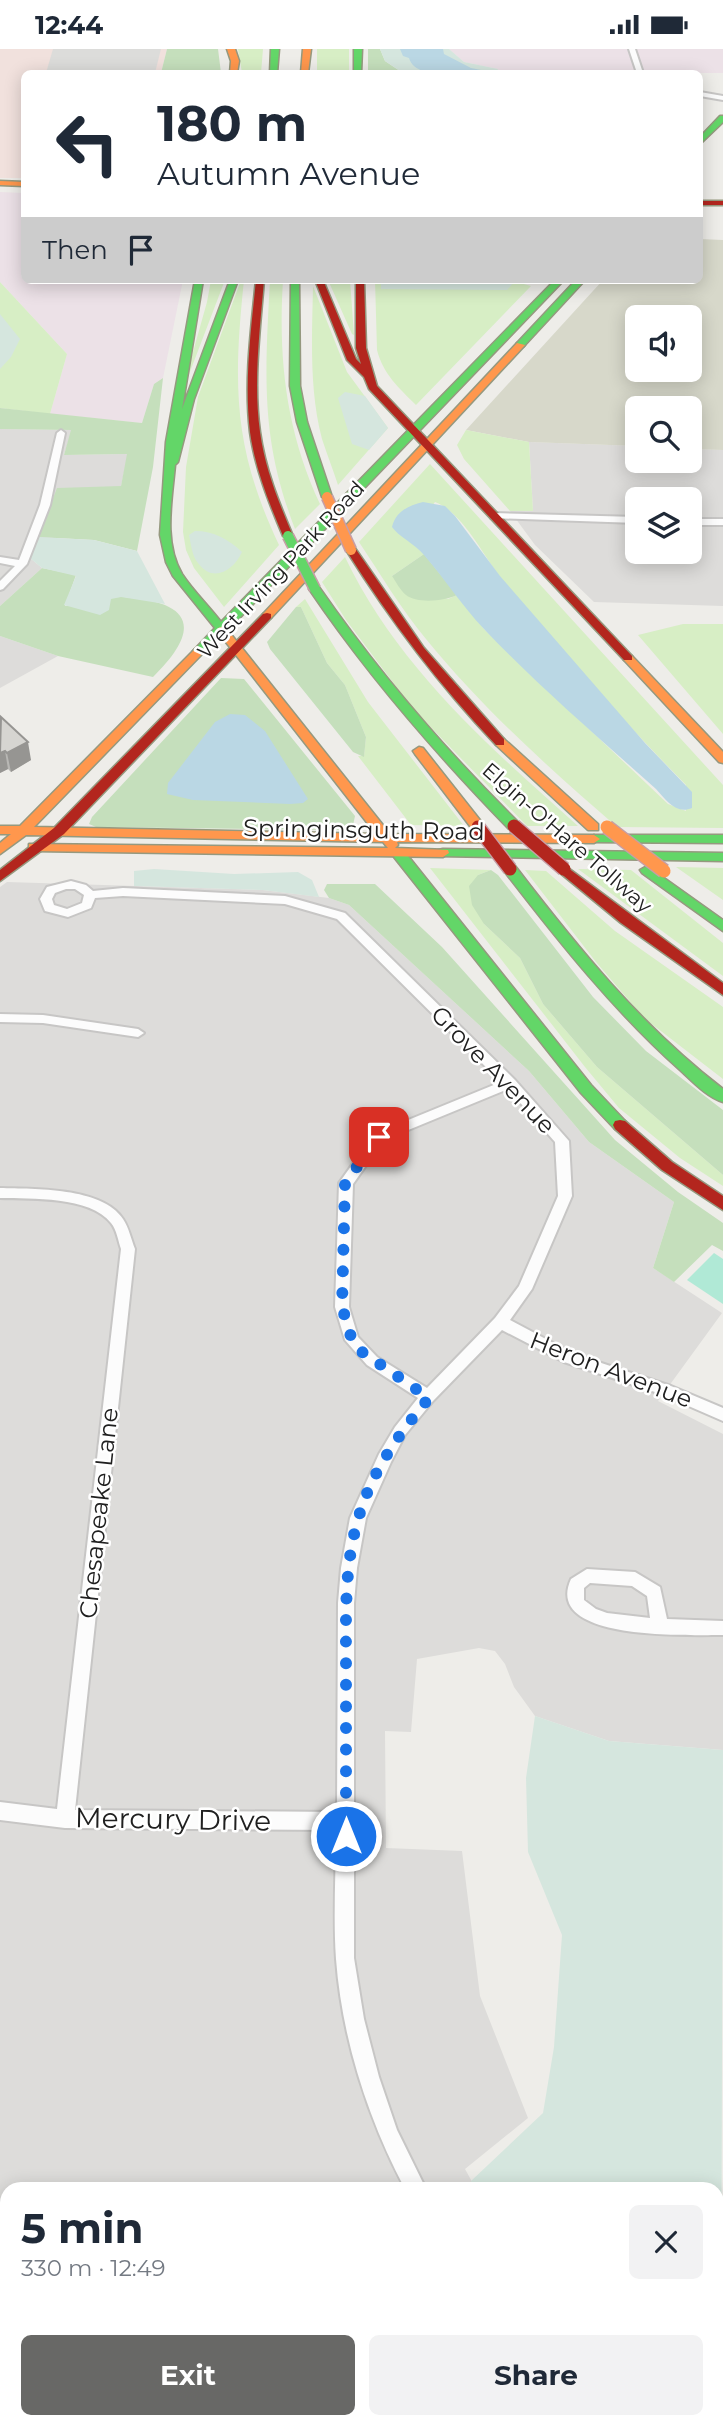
<!DOCTYPE html>
<html lang="en">
<head>
<meta charset="utf-8">
<style>
	:root { --surface:#fff; --page:#f2f2f3; --text:#1f2937; --muted:#747a83; --accent:#686866 }
	body { margin:0; font-family:Montserrat,sans-serif; background:var(--page); color:var(--text); height:100vh; display:flex; flex-direction:column; font-size:26px; white-space:nowrap }
	* { box-sizing:border-box; margin:0 }
	p { font-size:23px; color:var(--muted) }
	.icon { flex:none; width:38px; height:38px; fill:none; stroke:currentColor; stroke-width:2; stroke-linecap:round; stroke-linejoin:round }
	.map { position:relative; flex:1; overflow:hidden }
	.panel { position:absolute; left:0px; top:2133px; width:724px; height:247px; display:flex; flex-direction:column; background:var(--surface); border-radius:21px 21px 0 0; box-shadow:0 4px 18px #0003 }
	.panel>* { flex:none }
	.guide { position:absolute; left:21px; top:21px; width:682px; height:214px; border-radius:10px; box-shadow:0 4px 18px #0003; background:#fff; color:var(--text); overflow:hidden }
	.fabs { position:absolute; left:625px; top:256px; display:grid; gap:14px }
	.fabs a { display:grid; place-items:center; width:77px; height:77px; border-radius:10px; background:var(--surface); box-shadow:0 4px 18px #0003; font-size:35px }
	.pin { position:absolute; display:grid; place-items:center; width:60px; height:60px; color:#fff; margin:-30px; border-radius:14px; box-shadow:0 4px 10px #0006 }
	.me { position:absolute; width:77px; margin:-38px; rotate:0deg; stroke-linejoin:round; filter:drop-shadow(0 0 5px #0008) }
	.turn { display:flex; align-items:center; gap:24px; height:147px; padding:0 21px; font-size:32px }
	.turn .icon { width:91px; height:91px; stroke-width:2.5 }
	.turn b { display:block; font-size:49px; line-height:60px }
	.then { display:flex; align-items:center; height:66px; padding:0 21px; background:#0003; gap:14px; font-size:26px }
	.round { display:grid; place-items:center; flex:none; width:74px; height:74px; border-radius:10px; background:var(--page) }
	.overview { display:flex; align-items:center; justify-content:space-between; height:119px; padding:0 21px }
	h1 { font-size:42px; font-weight:700; line-height:52px }
	.primary-button { display:flex; gap:14px; margin-top:auto; padding:14px 21px }
	.primary-button a { flex:1; height:80px; border-radius:10px; background:var(--accent); color:#fff; font-size:28px; font-weight:700; line-height:80px; text-align:center }
	.primary-button a+a { background:var(--page); color:var(--text) }
	.status { display:flex; justify-content:space-between; align-items:center; height:49px; padding:0 35px; background:var(--surface); direction:ltr }
	.status svg { height:19px; fill:currentColor }
	.map>svg:first-child { display:block }
	.residential { fill:#dddcda; fill-rule:evenodd }
	.commercial { fill:#f1e1dd }
	.industrial { fill:#ece1e7 }
	.religious { fill:#dcdcda }
	.construction { fill:#d7d8ca; fill-rule:evenodd }
	.grass { fill:#d7eec5; fill-rule:evenodd }
	.forest { fill:#c5dfbc }
	.wetland { fill:#d5e6de }
	.pitch { fill:#b0e9d6 }
	.water { fill:#bad7e4 }
	.lines { fill:none; stroke-linecap:round; stroke-linejoin:round }
	.street-casing { stroke:#c7c6c5; stroke-width:4 }
	.fast-casing { stroke:#95997f; stroke-width:3 }
	.slow-casing { stroke:#95997f; stroke-width:3 }
	.jam-casing { stroke:#95997f; stroke-width:3 }
	.street { fill:#fcfcfc; fill-rule:evenodd }
	.fast { fill:#63d668; fill-rule:evenodd }
	.slow { fill:#ff974d; fill-rule:evenodd }
	.jam { fill:#b3261e; fill-rule:evenodd }
	.fast-bridge-casing { stroke:#c69ea6; stroke-width:13; stroke-linecap:butt }
	.slow-bridge-far1-casing { stroke:#c69ea6; stroke-width:13; stroke-linecap:butt }
	.slow-bridge-casing { stroke:#c69ea6; stroke-width:16; stroke-linecap:butt }
	.jam-bridge-casing { stroke:#c69ea6; stroke-width:16; stroke-linecap:butt }
	.fast-bridge { stroke:#63d668; stroke-width:10 }
	.slow-bridge-far1 { stroke:#ff974d; stroke-width:10 }
	.slow-bridge { stroke:#ff974d; stroke-width:13 }
	.jam-bridge { stroke:#b3261e; stroke-width:13 }
	.wall { fill:#b8b7b4 }
	.shaded-wall { fill:#969592 }
	.building { fill:#d6d5d1; stroke:#969592; stroke-width:2 }
	.route { stroke:#1a73e8; stroke-width:12; stroke-dasharray:0 21.6 }
	.labels { text-anchor:middle; stroke-width:5; stroke-linejoin:round; paint-order:stroke }
	.far-street-label { font-size:21px; fill:#202020; stroke:#fff }
	.street-label { font-size:24px; fill:#202020; stroke:#fff }
	.near-street-label { font-size:28px; fill:#202020; stroke:#fff }
</style>
</head>
<body>
<div class="status"><b>12:44</b><svg viewBox="0 0 49 12"><path d="M0 12V9h3v3zM5 12V6h3v6zM10 12V3h3v9zM15 12V0h3v12zM26 1h20v11H26zM47 4h2v5h-2z"/></svg></div>
<div class="map">
<svg width="723" height="2379" viewBox="0 0 723 2379">
	<rect width="100%" height="100%" fill="#eeede9"/>
	<path class="residential" d="M0,380L72,381L64,406L128,405L121,437L30,509L42,519L0,557Z
		M529,393L637,397V411H690V400L723,401V557L594,553L535,496L510,462H533ZM637,450H690V502H637Z
		M0,587L58,607L0,639Z
		M7,833L263,841L329,849L349,856L529,1022L589,1093L674,1153L653,1219L722,1264L658,1352L723,1385V1701L609,1692L535,1667L514,1638L505,1615L495,1602L479,1599L417,1610L411,1683L385,1682L386,1799L462,1802L480,1947L528,2069L465,2120L476,2140H7V2373H718V2314L723,2312V2379H0V838Z"/>
	<path class="commercial" d="M0,0H167L161,24H24V129H0Z"/>
	<path class="industrial" d="M449,0H723V24H497L498,20L464,13Z
		M0,143L24,144V231H183L163,329L154,335L142,374L50,365L67,305L0,233Z"/>
	<path class="religious" d="M53,0H161L155,24H46Z"/>
	<path class="construction" d="M700,190L723,191V401L690,400V359H637V397L529,393L466,381L603,231H700ZM637,268H690V320H637Z"/>
	<path class="grass" d="M238,0H263L261,24H242Z
		M317,0H349V24H317Z
		M211,231H225L188,328H186L207,253Z
		M241,231H244C233,336 233,399 279,496L224,558L194,519L186,501L183,483L186,418L198,348Z
		M270,231H283C278,310 286,382 320,455L295,480C260,389 265,326 270,231Z
		M328,231H350L354,286L352,285Z
		M375,231H509L531,237L416,356C399,339 383,325 377,301Z
		M0,233L67,305L50,365L0,359Z
		M313,237L347,323L388,379L338,436C333,421 327,405 322,390C309,340 312,288 313,237Z
		M466,381L529,393L533,462H510L464,410L457,396Z
		M430,415L723,736V779L617,778C549,719 483,660 426,590C401,560 381,526 359,493ZM435,453C464,465 482,505 501,529C559,600 621,670 686,736V762L668,755L484,580L457,546L448,550L392,527L424,505L408,490Z
		M345,508C397,617 489,698 578,777H527L413,660L346,571L322,533Z
		M305,550L368,653L464,777L411,776L358,707H364L366,688L345,636L327,614L301,558H296Z
		M683,575H723V685L638,586Z
		M676,818L723,819V851Z
		M430,819L491,821L478,826L484,875L520,909L543,955L597,1018L723,1126V1137L680,1109L619,1059L585,1018Z
		M578,820L631,821L723,894V927Z
		M525,821L546,822L615,882L723,958V1030L644,969L596,913Z"/>
	<path class="forest" d="M167,0H218L221,24H161Z
		M368,0H380L385,12L403,24H368Z
		M163,329L153,418L137,502L94,491L38,488L57,439L121,437L127,405L64,406L71,381L0,380V359L142,374L154,335Z
		M424,505L457,546C445,552 417,555 406,546C400,541 396,533 392,527Z
		M42,519L76,526L65,557C83,554 106,547 124,548C193,553 202,580 153,628L58,607L0,587V557Z
		M296,558H301L327,614L345,636L366,688L364,708L353,703L270,600L267,593Z
		M221,629L244,630L355,767L353,776L343,781L96,778L89,775L92,768Z
		M491,821L498,826L593,948L646,1002L723,1061V1126L597,1018L543,955L520,909L484,875L472,856L469,837L478,826Z
		M327,835H375L442,898L615,1091L678,1143L723,1174V1202L712,1196L674,1233L653,1219L674,1153L589,1093L529,1022L349,856L329,849L324,841Z"/>
	<path class="wetland" d="M380,0H449L464,13L498,20L497,24H403L385,12Z
		M381,231H509L515,232L507,241L381,240Z
		M0,265L20,290L11,308L0,320Z
		M345,343L365,347L388,379L369,401L352,395L338,349Z
		M195,482C214,482 228,490 242,503C234,521 213,535 198,514C192,507 191,495 189,486Z
		M38,488L94,491L137,502L165,555L121,548L111,550L109,561L100,566L64,556L76,527L42,519L30,509Z
		M154,820L234,825L298,823L312,831L319,848L263,841L134,837V822Z
		M535,1667L609,1692L723,1701L721,2314H718V2140H476L471,2132L543,2064L554,1998L562,1886L528,1803L526,1729Z"/>
	<path class="pitch" d="M714,1204L723,1210V1255L687,1231Z"/>
	<path class="water" d="M400,0H443L444,5L471,19L481,21L483,24C463,25 416,32 409,9L403,7Z
		M423,453L445,457L455,467L500,527L645,694L692,743V759C676,766 666,751 656,740C598,688 538,637 484,580C462,557 445,530 424,506C415,495 398,487 392,478C396,462 408,457 423,453Z
		M230,665L245,666L265,682L308,750L303,754L290,755L193,751L167,745L168,734L215,673Z"/>
	<g class="lines">
		<defs>
			<path id="street" d="M629,0H635L643,24H637Z
				M700,43L723,47V51L700,47Z
				M61,381L65,384L50,456L27,515L3,540L0,541V532L15,517L0,514V508L19,511L40,456L57,384Z
				M494,464L637,468V474L491,469V465Z
				M690,470H723V476H690Z
				M71,832L86,836L93,842L123,839L285,847L345,864L515,1031L569,1092L572,1147L532,1240L510,1271L574,1305L671,1337L723,1359V1372L661,1345L564,1313L502,1281L433,1352L405,1386L391,1413L366,1469L357,1519L354,1554V1909L364,1970L379,2028L397,2081L426,2140H405C368,2070 342,1990 336,1910C333,1867 336,1823 336,1781L65,1779L0,1771V1753L57,1760L121,1200C118,1192 117,1181 111,1174C90,1147 31,1150 0,1149V1139C34,1140 102,1138 123,1170C129,1179 131,1190 135,1200L75,1761L337,1763L338,1554L341,1519L350,1469L379,1405L395,1378L418,1349L367,1316L345,1291L335,1258L339,1134L374,1085L501,1033L337,870L285,855L123,847L95,849L91,859L68,868L45,862L40,850L47,838ZM66,840H75L84,846L82,854L67,860L54,856L52,850L55,844ZM508,1040L555,1093L558,1147L519,1237L495,1269L427,1339L377,1308L358,1288L349,1258L353,1135L384,1091Z
				M0,965L43,966L138,980L144,984L138,988L43,974L0,973Z
				M587,1520L635,1523L660,1538L667,1570L723,1572V1586C690,1586 542,1593 571,1530ZM590,1534L632,1537L647,1547L650,1569L607,1564L596,1560L584,1551V1539Z
				M0,2236L7,2237V2257L0,2256Z
				M7,2373H29L28,2379H6Z
				M679,2373H712L715,2379H682Z"/>
			<path id="fast" d="M271,0H279L277,24H270Z
				M354,0H362L361,24H354Z
				M720,67H723V73L700,95V88Z
				M195,231H203L182,360L230,231H238L194,350L178,413L175,416C172,451 163,493 182,525C193,542 209,557 221,573L555,231H564L226,583L199,605L193,602L215,579L173,527L166,513L160,486L166,393Z
				M291,231H299L300,337L307,373L332,448L327,451L322,448L297,373L290,337Z
				M576,231H585L523,298H517V294Z
				M311,538H319C378,623 445,701 519,774V780H509C436,705 368,627 309,540Z
				M594,786H723V794L589,793L588,790Z
				M443,800L723,804V812L438,807V801Z
				M399,801L404,802L591,1036L625,1072L627,1076L625,1080H615L581,1044L394,808V802Z
				M510,816L515,817C577,898 641,977 723,1040V1053C708,1049 692,1032 680,1021C614,962 559,893 505,823V817Z
				M647,817L723,871V882L642,824L640,821Z"/>
			<path id="slow" d="M227,0H235L239,12L237,24H230L231,12Z
				M303,0H311L308,24H301Z
				M0,132L24,133V137L0,136Z
				M517,294L525,296L271,569H263V565Z
				M222,578L226,579L390,785L594,786L600,790L594,794L397,793L398,796L395,799L448,801L449,804L443,808L34,802L29,801V795L388,799L383,793L26,786L0,805V794L11,785H0V777H20L195,600L199,599L205,602L203,604L34,778L376,785L218,583V579Z
				M628,606L632,607L723,703V714L719,713L624,611V607Z
				M500,689L504,690L598,775V781H588L496,696V690Z
				M419,698L423,699L483,775V781H473L415,705L413,702Z"/>
			<path id="jam" d="M700,152H723V156H700Z
				M256,231H264C260,281 253,333 260,383C265,420 279,454 293,487L288,490L283,487C269,454 255,419 250,383C244,333 251,281 256,231Z
				M315,231H323L356,310L361,315L356,299V231H364L366,299L377,337L632,607V611H624L369,340L364,328L347,311Z
				M347,499H355L424,599L504,690V696H496C439,636 390,571 346,501Z
				M267,564L271,565V569L64,785L0,832V821L54,779L263,565Z
				M564,816L723,934V946L621,874L559,823V817Z
				M620,1071L625,1072L672,1113L723,1147V1161L662,1121L615,1080L613,1076L615,1072Z"/>
		</defs>
		<use href="#street" class="street-casing"/>
		<use href="#fast" class="fast-casing"/>
		<use href="#slow" class="slow-casing"/>
		<use href="#jam" class="jam-casing"/>
		<use href="#street" class="street"/>
		<use href="#fast" class="fast"/>
		<use href="#slow" class="slow"/>
		<use href="#jam" class="jam"/>
		<defs>
			<path id="fast-bridge" d="M288,487L315,540"/>
			<path id="slow-bridge-far1" d="M327,448L351,501"/>
			<path id="slow-bridge" d="M607,778L664,822"/>
			<path id="jam-bridge" d="M514,777L564,820
				M478,778L510,820"/>
		</defs>
		<use href="#fast-bridge" class="fast-bridge-casing"/>
		<use href="#slow-bridge-far1" class="slow-bridge-far1-casing"/>
		<use href="#slow-bridge" class="slow-bridge-casing"/>
		<use href="#jam-bridge" class="jam-bridge-casing"/>
		<use href="#fast-bridge" class="fast-bridge"/>
		<use href="#slow-bridge-far1" class="slow-bridge-far1"/>
		<use href="#slow-bridge" class="slow-bridge"/>
		<use href="#jam-bridge" class="jam-bridge"/>
	</g>
	<path class="wall" d="M0,669L31,711L11,723L8,720L0,724Z"/>
	<path class="shaded-wall" d="M28,693L31,711L11,723L7,704Z
		M5,702L8,720L0,724V704Z"/>
	<path class="building" d="M1,668L28,693L7,704L5,702L0,704Z"/>
	<g class="lines">
		<path class="route" d="M346,1787C346,1730 346,1673 346,1616C346,1566 344,1515 359,1467C372,1422 399,1385 429,1349L362,1303L352,1291L342,1258L345,1134L379,1088"/>
	</g>
	<g class="labels">
		<g class="far-street-label">
			<text transform="translate(281 521) rotate(-47)" y="7">West Irving Park Road</text>
			<text transform="translate(567 789) rotate(41)" y="7">Elgin-O'Hare Tollway</text>
		</g>
		<g class="street-label">
			<text transform="translate(364 781) rotate(1)" y="8">Springinsguth Road</text>
			<text transform="translate(493 1021) rotate(46)" y="8">Grove Avenue</text>
			<text transform="translate(611 1321) rotate(21)" y="8">Heron Avenue</text>
			<text transform="translate(99 1464) rotate(-84)" y="8">Chesapeake Lane</text>
		</g>
		<g class="near-street-label">
			<text transform="translate(173 1770) rotate(1)" y="10">Mercury Drive</text>
		</g>
	</g>
</svg>
<div class="fabs">
<a><svg class="icon" aria-label="sound" viewBox="0 0 24 24"><path d="M4 9h4l5-4v14l-5-4H4zM17 9q2 3 0 6"/></svg></a>
<a><svg class="icon" aria-label="search" viewBox="0 0 24 24"><circle cx="10" cy="10" r="6"/><path d="M15 15l6 6"/></svg></a>
<a><svg class="icon" aria-label="layers" viewBox="0 0 24 24"><path d="M12 4l9 5-9 5-9-5zM3 14l9 5 9-5"/></svg></a>
</div>
<div class="pin" style="left:379px;top:1088px;background:#d93025"><svg class="icon" aria-label="arrive" viewBox="0 0 24 24"><path d="M6 21V4h12l-3 4 3 4H6"/></svg></div>
<svg class="me" style="left:346px;top:1787px" viewBox="-20 -20 40 40"><circle r="17" fill="#1a73e8" stroke="#fff" stroke-width="3"/><path d="M0-11L8 9 0 5-8 9z" fill="#fff"/></svg>
<div class="guide">
<div class="turn"><svg class="icon" aria-label="left" viewBox="0 0 24 24"><path d="M17 20v-9H6M10 6l-5 5 5 5"/></svg><div><b>180 m</b>Autumn Avenue</div></div>
<div class="then">Then<svg class="icon" aria-label="arrive" viewBox="0 0 24 24"><path d="M6 21V4h12l-3 4 3 4H6"/></svg></div>
</div>
<section class="panel">
<div class="overview"><div><h1>5 min</h1><p>330 m · 12:49</p></div><a class="round"><svg class="icon" aria-label="close" viewBox="0 0 24 24"><path d="M6 6l12 12M18 6L6 18"/></svg></a></div>
<div class="primary-button"><a>Exit</a><a>Share</a></div>
</section>
</div>
</body>
</html>
